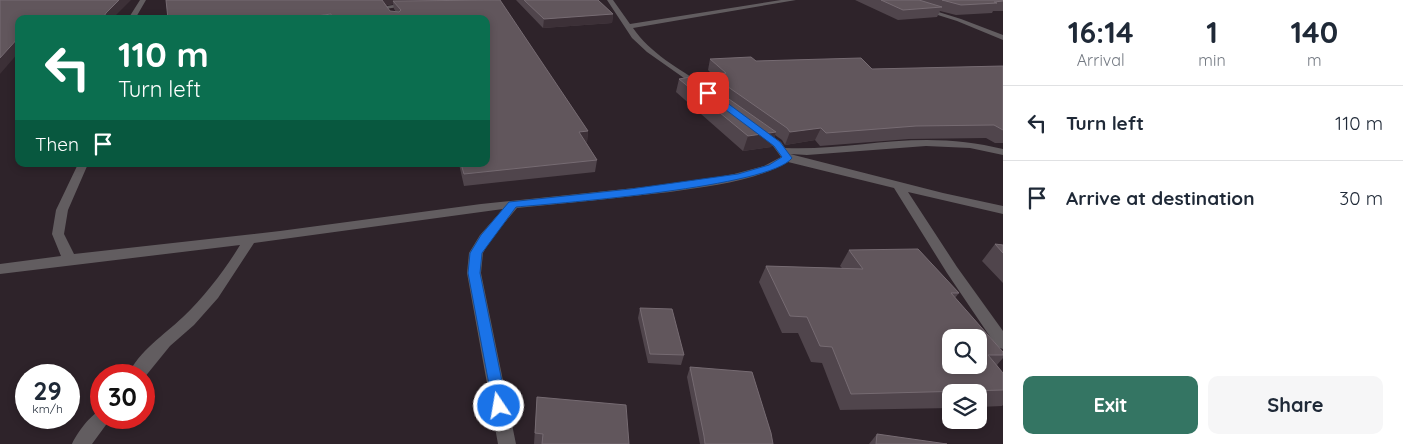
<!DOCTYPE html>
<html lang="en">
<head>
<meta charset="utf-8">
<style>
	:root { --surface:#fff; --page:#f6f6f7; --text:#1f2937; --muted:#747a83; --line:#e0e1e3; --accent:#347563 }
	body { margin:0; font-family:Quicksand,sans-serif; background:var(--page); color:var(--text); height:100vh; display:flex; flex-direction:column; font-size:19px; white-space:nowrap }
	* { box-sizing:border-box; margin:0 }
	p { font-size:16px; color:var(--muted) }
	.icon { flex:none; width:28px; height:28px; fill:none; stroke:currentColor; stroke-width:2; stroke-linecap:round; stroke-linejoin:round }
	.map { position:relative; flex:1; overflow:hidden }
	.drawer { display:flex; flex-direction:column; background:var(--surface); width:400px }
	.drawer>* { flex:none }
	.top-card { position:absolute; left:15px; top:15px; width:475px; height:152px; border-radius:10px; box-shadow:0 2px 8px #0003; background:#0b6e4f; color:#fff; overflow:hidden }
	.controls { position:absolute; left:942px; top:329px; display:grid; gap:10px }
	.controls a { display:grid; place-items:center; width:45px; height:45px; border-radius:10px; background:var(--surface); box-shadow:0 2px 8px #0003; font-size:25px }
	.speed { position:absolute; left:15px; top:364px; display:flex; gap:10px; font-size:25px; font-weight:700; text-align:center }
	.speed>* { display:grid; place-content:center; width:65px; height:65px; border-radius:50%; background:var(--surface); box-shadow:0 2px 8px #0003; line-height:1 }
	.speed small { font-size:12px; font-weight:400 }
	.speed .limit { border:8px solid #d22; background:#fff; color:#111 }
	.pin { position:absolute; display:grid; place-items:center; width:42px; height:42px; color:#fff; margin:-21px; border-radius:10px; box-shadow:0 2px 8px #0006 }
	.me { position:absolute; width:55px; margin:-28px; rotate:348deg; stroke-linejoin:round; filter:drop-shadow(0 0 4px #0008) }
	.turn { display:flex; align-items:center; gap:18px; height:105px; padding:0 20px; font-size:22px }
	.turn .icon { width:65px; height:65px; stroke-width:2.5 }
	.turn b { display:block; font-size:35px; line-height:42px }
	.then { display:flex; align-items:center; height:48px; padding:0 20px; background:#0003; gap:10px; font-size:19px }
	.eta { display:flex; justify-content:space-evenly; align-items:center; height:85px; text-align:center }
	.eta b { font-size:30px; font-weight:700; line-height:35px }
	.action { display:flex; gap:10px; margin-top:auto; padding:10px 20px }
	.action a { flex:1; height:58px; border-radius:10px; background:var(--accent); color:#fff; font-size:20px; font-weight:700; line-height:58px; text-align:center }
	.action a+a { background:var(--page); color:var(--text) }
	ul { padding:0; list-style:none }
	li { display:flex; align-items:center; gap:15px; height:75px; padding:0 20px; border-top:1px solid var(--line) }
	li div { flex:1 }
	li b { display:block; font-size:19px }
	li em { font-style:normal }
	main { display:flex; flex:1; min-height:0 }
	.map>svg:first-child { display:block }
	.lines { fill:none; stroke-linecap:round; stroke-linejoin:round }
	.street { fill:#625d60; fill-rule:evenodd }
	.wall { fill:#50454c; fill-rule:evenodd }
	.shaded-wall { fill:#3c3037 }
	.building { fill:#61565c; stroke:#766b72; fill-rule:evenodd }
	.route { fill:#1a73e8; stroke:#114b97 }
</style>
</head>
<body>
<main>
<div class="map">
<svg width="1003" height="444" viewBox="0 0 1003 444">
	<rect width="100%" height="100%" fill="#2e232a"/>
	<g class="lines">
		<path class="street" d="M140,0H146L135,19H128Z
			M607,0H613L630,24L781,0H796L633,28C650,53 679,69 704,85L705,87L701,90L647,52L632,38Z
			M890,0H900L961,19L1003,35V40L957,21Z
			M410,2L413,4L412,5L385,9L382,7Z
			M761,129L781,142L785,148C833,150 880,140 927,140C953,140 978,143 1003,149V155L970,148L926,146L807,155L790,154L943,193L1003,206V214L908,192L957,267L1003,331V349L997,347L947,273L894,188L788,162C753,182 710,186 670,192C619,198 568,203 517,208L490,240L483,253L481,273L516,444H498L467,273L469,253L480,235L503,209L254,243L218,298L194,325L170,346L144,378V375H128C139,351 164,335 183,317C205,296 225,270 240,245L0,274V264L61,256L52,234L56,210L78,164H88L68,210L64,234L74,254L280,231L481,204L692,182L734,174L764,166L781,157L773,146L757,134V130Z
			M101,410V418H111L92,444H72C77,433 90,415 101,410Z"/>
	</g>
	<path class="wall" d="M166,0L500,1L588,131L587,142H586L597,160L595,172L464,186L459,164H486V19ZM393,4L394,9L396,12L390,11L386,5Z
		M516,0H598L613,14L612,23L543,28Z
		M855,0H1003V11H993L992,13L956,15L940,11L937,17L898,20Z
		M710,59L756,61L872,69L1003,66V143H995L986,138L909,139L820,146L815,140L785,145L782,140L775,135L771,147L743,151L676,92L679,79L709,85L711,75H713L708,70Z
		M995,244L1003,245V283L982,261Z
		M849,250L959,293L955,298L1003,352V358L997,365L1003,373V405L1002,406L979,407V392H951V408L840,410L822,363L811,362L798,333H782L759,282L766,266L842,268L840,266Z
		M640,308L684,355L681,365L648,363L638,318Z
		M690,367L773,444H700L687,377Z
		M537,397L629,444H534Z
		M877,434L947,444H869Z"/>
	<path class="shaded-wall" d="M119,0H131L112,19H93L106,13Z
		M380,0H419L393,1V4L381,6Z
		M331,14L337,16V19H295Z
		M613,14L612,23L543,28L544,19Z
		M19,37V52L0,74V58Z
		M821,128L815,140L785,145L790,132Z
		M588,131L587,142L578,143L579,132Z
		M776,132L771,147L743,151L748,136Z"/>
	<path class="building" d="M0,0H119L106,13L103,18L93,19H19V37L0,58Z
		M166,0H382L390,11L399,12L401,10L393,1L500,0L588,131L579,132L597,160L464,174L461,164H486V19H337V16H331V14L295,19H176V18L168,19Z
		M524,0H598L613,14L544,19Z
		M881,0H919L942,7L903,10Z
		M942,0H1003V1L994,2L997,3L961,5Z
		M751,57L756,61L861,58L872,69L1003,66V130L994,125L916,126L826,133L821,128L790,132L787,128L711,75L726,73L710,59Z
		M696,76L776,132L748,136L679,79Z
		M995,244L1003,245V253Z
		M918,249L959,293H951L1003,352V355H988L1003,373V390L851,394L832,347L820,346L807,317L790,316L766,266L863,269L849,250ZM951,338H979V365H951Z
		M640,308L672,309L684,355L650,354Z
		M690,367L752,372L771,433L773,444H705L704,436Z
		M537,397L626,405L629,444H542L543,434L535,433Z
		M877,434L947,444H876Z"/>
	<path class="route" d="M706,91H711L780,142L792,158C770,187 562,203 516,207L482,253L480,273L507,406L505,411L499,413L494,411L468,273L470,253L481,235L509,202L630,189L738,174L769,165L782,157L774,146L706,95Z"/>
</svg>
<div class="controls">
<a><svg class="icon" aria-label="search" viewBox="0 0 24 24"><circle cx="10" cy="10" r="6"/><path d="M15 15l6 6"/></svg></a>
<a><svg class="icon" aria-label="layers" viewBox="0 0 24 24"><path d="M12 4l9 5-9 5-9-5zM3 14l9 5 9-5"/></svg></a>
</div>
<div class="speed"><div>29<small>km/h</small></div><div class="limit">30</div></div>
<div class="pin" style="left:708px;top:93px;background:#d93025"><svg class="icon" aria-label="arrive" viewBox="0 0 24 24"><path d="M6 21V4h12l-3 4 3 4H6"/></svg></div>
<svg class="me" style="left:499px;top:406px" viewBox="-20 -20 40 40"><circle r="17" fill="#1a73e8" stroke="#fff" stroke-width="3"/><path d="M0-11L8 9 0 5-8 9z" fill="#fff"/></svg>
<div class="top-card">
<div class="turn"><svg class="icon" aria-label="left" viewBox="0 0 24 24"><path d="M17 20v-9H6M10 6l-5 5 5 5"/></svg><div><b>110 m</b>Turn left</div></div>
<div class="then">Then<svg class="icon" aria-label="arrive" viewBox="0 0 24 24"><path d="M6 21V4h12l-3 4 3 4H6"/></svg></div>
</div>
</div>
<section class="drawer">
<div class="eta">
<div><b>16:14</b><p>Arrival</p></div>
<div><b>1</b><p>min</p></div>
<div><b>140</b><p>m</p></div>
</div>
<ul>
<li><svg class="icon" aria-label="left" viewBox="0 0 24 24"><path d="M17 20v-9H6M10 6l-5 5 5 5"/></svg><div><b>Turn left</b></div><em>110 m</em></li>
<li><svg class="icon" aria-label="arrive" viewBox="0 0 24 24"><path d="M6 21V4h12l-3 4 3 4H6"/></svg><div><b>Arrive at destination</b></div><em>30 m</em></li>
</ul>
<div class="action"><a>Exit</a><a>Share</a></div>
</section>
</main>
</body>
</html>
